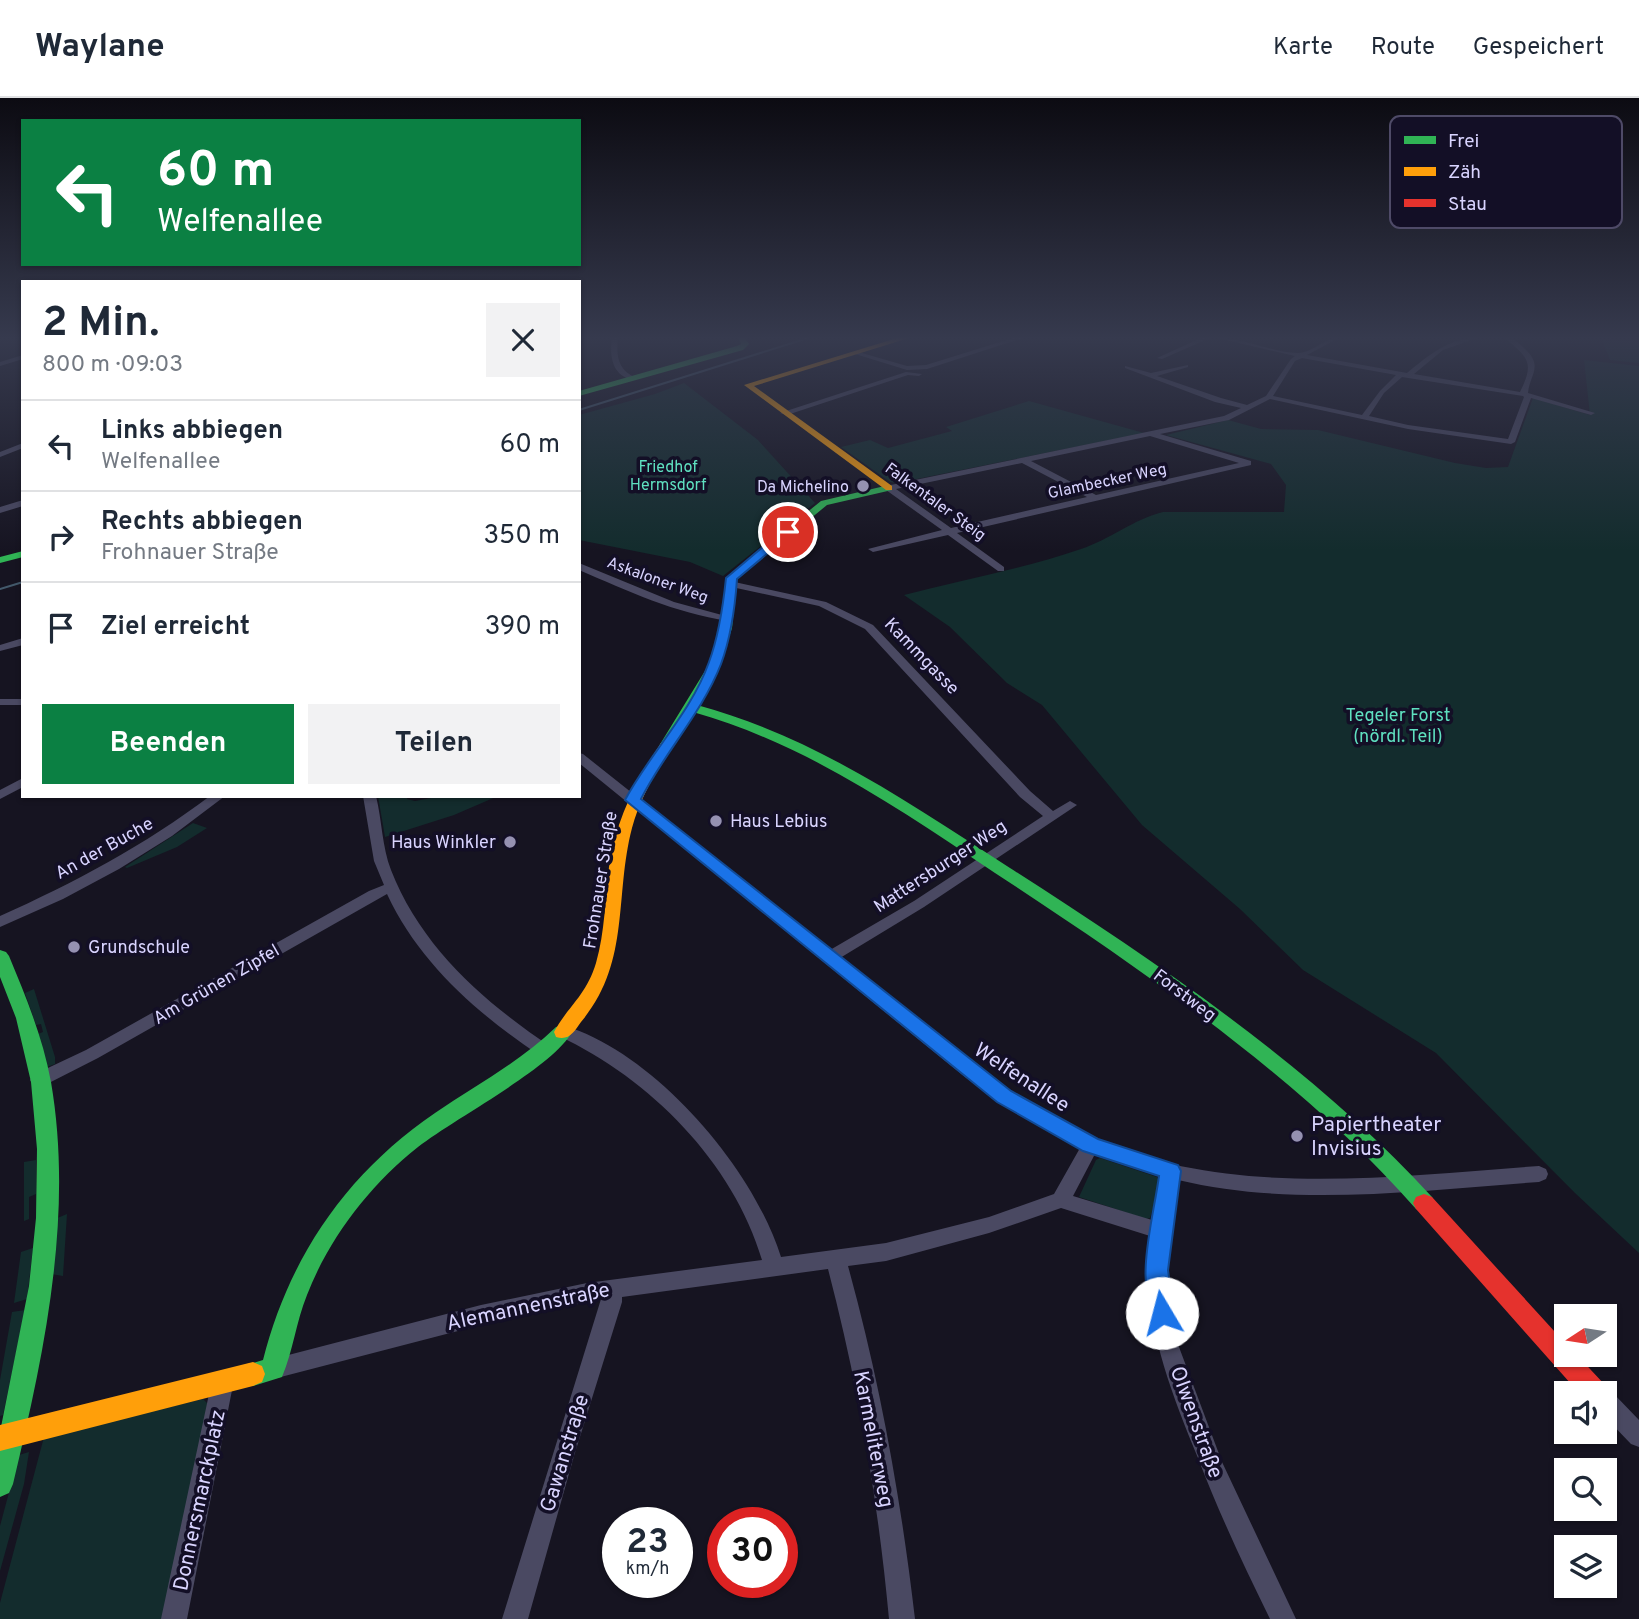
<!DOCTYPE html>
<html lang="de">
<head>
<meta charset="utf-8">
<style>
	:root { --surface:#fff; --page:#f2f2f3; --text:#1f2937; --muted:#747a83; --line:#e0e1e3; --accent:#0b8043 }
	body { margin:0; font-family:Overpass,sans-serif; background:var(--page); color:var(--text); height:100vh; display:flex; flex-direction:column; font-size:26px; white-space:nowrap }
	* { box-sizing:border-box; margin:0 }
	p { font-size:23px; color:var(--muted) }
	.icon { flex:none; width:38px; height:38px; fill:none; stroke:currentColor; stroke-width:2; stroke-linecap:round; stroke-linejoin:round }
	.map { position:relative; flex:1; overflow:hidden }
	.panel { position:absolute; left:21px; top:182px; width:560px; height:518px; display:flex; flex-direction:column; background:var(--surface); border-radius:0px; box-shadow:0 2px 5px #0004 }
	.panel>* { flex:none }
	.top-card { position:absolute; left:21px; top:21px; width:560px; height:147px; border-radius:0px; box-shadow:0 2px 5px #0004; background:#0b8043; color:#fff; overflow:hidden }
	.needle { width:46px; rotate:258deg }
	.fabs { position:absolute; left:1554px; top:1206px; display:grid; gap:14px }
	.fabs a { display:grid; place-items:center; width:63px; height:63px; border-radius:0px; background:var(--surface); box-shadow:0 2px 5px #0004; font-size:35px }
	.speed { position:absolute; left:602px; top:1409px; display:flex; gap:14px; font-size:35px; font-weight:700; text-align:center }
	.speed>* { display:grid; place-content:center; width:91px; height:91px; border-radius:50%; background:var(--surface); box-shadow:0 2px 5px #0004; line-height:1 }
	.speed small { font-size:18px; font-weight:400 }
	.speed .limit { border:10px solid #d22; background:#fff; color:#111 }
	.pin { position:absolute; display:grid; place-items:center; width:60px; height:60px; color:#fff; margin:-30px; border:4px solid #fff; border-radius:50%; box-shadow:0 2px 7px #0007 }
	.me { position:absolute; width:77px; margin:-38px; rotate:352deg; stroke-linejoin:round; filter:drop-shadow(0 0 5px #0008) }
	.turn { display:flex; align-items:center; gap:24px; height:147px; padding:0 21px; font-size:32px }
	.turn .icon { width:91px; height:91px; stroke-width:2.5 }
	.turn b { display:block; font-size:49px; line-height:60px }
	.round { display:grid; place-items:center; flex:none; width:74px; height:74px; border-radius:0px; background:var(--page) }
	.summary { display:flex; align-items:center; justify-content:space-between; height:119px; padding:0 21px }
	h1 { font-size:42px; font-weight:700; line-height:52px }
	.cta { display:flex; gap:14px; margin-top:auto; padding:14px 21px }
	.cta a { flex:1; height:80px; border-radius:0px; background:var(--accent); color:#fff; font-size:28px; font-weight:700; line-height:80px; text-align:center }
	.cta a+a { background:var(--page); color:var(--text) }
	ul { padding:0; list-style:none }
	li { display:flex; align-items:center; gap:21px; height:91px; padding:0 21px; border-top:2px solid var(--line) }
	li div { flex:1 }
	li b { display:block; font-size:26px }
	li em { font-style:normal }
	header { display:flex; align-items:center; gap:42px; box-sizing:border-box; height:98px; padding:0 35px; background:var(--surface); border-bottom:2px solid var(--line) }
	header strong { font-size:33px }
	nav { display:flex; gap:38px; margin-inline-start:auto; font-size:24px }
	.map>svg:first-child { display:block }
	.green { fill:#132c2d }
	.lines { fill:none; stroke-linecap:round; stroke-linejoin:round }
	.street { fill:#4a4962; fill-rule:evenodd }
	.fast { fill:#30b455; fill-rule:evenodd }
	.slow { fill:#ff9f0a; fill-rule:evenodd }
	.jam { fill:#e5322d; fill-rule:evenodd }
	.tram { stroke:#43596b; stroke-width:2 }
	.route { fill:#1a73e8; stroke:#114b97; stroke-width:2 }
	.poi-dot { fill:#9591b1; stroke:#130f26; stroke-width:2.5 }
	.labels { text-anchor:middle; stroke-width:7; stroke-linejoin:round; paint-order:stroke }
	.far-park-label { font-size:16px; fill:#5fe0c0; stroke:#130f26 }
	.far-street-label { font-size:16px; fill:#d9d4ff; stroke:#130f26 }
	.far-poi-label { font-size:16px; fill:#d9d4ff; stroke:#130f26; text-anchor:end }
	.street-label { font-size:18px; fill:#d9d4ff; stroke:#130f26 }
	.park-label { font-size:18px; fill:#5fe0c0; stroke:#130f26 }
	.poi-label { font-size:18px; fill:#d9d4ff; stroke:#130f26; text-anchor:start }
	.near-street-label { font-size:21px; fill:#d9d4ff; stroke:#130f26 }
	.near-poi-label { font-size:21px; fill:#d9d4ff; stroke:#130f26; text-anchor:start }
	.key { fill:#130f26; stroke:#4e4a67; stroke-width:2 }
	.key-label { font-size:19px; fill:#d9d4ff }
</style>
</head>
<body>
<header>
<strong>Waylane</strong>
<nav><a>Karte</a><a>Route</a><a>Gespeichert</a></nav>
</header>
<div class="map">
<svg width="1639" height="1521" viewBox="0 0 1639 1521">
	<rect width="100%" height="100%" fill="#161421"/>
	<path class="green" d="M1601,240L1639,244V265L1610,262Z
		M1584,262L1639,268V1155L1575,1095L1436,955L1303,872L1240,811L1142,727L1042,607L1007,585L950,529L904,497C962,482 1023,471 1081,451C1109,442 1134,421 1163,414H1284L1286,387L1271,366L1166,337L1228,322L1261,331L1318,332L1455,365L1486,370L1508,369L1533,300L1590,317Z
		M684,285L758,342L815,405L723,478L690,464L579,442V317L655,296Z
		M1029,303L1144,335L897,385L890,384L841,349L870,342L888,350L952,333L946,329Z
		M378,698H408L407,701L415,703L442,698H498L454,717L385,739Z
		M193,725L207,730L177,749L127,770L125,769Z
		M34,891L55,959V966L47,969L38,936L43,934L41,926L36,927L25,895Z
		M1100,1060L1157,1079L1160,1086L1150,1120L1146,1121L1079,1099L1096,1062Z
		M36,1062V1096L29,1099V1121L24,1123V1064Z
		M67,1116L63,1178L51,1176L55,1121Z
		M33,1150L27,1201L14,1205L21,1154Z
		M25,1212L3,1317L0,1318V1282L12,1214Z
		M203,1301L209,1307L166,1521H0V1505L44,1339Z
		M29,1354L24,1386L0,1473V1428L19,1357Z"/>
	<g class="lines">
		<path class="street" d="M612,240H618C616,259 618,272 636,280V282C613,280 609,260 612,240Z
			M1013,240H1023L927,271L907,272L852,255L855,253L907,268L926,267Z
			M1201,240H1210L1162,261L1157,260Z
			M1217,240C1245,240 1273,255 1298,255C1312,255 1324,240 1339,240L1307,257L1407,275C1428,258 1448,240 1477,240L1443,252L1414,276L1520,294C1535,264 1528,260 1505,240C1514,240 1518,244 1524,250C1544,268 1530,276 1528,295L1595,315L1591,317L1531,300L1515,344L1511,346L1408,331L1270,301L1229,322L1160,336L1251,363V367L957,435L1004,469V473H998L948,437L873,454L868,451L942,432L886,392V388L1224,318L1241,310L1215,304L1125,270V268L1151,275L1188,267V269L1157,278L1221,300L1247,307L1266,298L1291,261L1295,258ZM1302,260L1396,277L1380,293L1362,317L1273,298L1295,263ZM1402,279L1523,298L1524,299L1508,341L1408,327L1369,318L1384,295ZM1150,338L1239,365L1096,397L1031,363ZM1022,365L1087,399L951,430L896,391Z
			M23,257V261L0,268V264Z
			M906,274L922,276L919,278L908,277L787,317L780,315Z
			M23,345V350L0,359V354Z
			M23,402V408L0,415V409Z
			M579,465L674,504L733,520L728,523C675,515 628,493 579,472Z
			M730,483L826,504L873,527L1030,693L1053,713L1070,703L1077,707L924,809L840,860C919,923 1001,1000 1094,1041C1233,1101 1392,1078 1539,1068L1546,1071L1548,1076L1546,1081L1539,1084C1420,1092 1295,1110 1178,1082L1170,1136L1167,1173L1171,1211L1179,1249L1222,1364L1296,1521H1270C1244,1468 1219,1415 1198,1360C1169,1289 1140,1216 1150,1138L1061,1110L989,1135L886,1163L848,1168C880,1284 901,1401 915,1521H889C878,1402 858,1286 828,1171L622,1199V1204L574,1358L528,1521H502L601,1201L481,1227L273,1281L265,1278L262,1271L265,1264L273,1261L481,1207L587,1185L762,1162C733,1064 650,981 559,938L557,934L559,930L565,928C655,955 754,1071 781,1159L886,1145L989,1119L1054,1096L1080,1050L1021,1018L965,979L579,665V655L583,656L830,852L914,803L1043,718L1020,699L865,531L819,508L727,488L725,486ZM1095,1056L1160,1078L1152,1122L1073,1098Z
			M23,540V547L0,553V547Z
			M0,601H23V607H0Z
			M23,680V689L0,701V692Z
			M210,698H225L172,738L119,771L63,801L0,829V818C74,785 145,747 210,698Z
			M363,698H376C382,722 382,749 391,772C421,849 484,904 551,949L553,953L551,957L545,959L539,957C478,916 419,865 387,796L98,960L45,987L39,989L33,987L30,982L33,977L86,952L369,793L384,787L374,763Z
			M223,1272L231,1275L234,1282L187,1521H161L212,1282L215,1275Z
			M1605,1292L1613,1295L1639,1322V1349L1631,1346L1605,1319V1295H1598Z"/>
		<path class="fast" d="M738,240H745L749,246L743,252L579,298V293L737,248L741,246Z
			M889,387L892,388V392L827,407L737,481L732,530L720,568L697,607C817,640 907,704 1010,770C1155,863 1316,971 1432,1099L1435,1105L1432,1111L1424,1114L1416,1111C1302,981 1140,870 995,775C899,711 806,646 693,614L671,651H661L659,648L708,568L720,530L728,478L821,403Z
			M23,453V459L0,465V459Z
			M0,852L6,854L9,858C26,899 43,940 51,984C74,1118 44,1256 13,1386L9,1395L0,1399V1334L29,1188L36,1120L37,1051L31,984L16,920L0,879Z
			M563,927L570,929L572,934C552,970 455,1020 418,1049C370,1087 329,1140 307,1197C296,1224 293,1253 282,1279L253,1288L244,1284L241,1276L244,1268L263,1262C289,1159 347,1075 435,1015C476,987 520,964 556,929Z"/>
		<path class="slow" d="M897,240H909L754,288L892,388V392H886L744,287Z
			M666,644L673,648C656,673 640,700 632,730C614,799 631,865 581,924C574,934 569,943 556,939L554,934C568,908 586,898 596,865C605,834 605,801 609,769C616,722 635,684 661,645Z
			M253,1264L262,1268L265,1276L262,1284L253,1288L0,1353V1327Z"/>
		<path class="jam" d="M1424,1096L1432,1099L1566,1246V1256H1576L1605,1287L1608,1295L1605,1303V1295H1579L1416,1111L1413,1105L1416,1099Z"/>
		<path class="tram" d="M579,312L808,240
			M0,491L23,484"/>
	</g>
	<linearGradient id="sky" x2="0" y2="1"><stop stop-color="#0c0b12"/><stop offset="0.53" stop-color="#363a4e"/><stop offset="1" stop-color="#363a4e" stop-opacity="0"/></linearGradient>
	<rect width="1639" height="453" fill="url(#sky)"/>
	<path class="route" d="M784,431L793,434L737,481C735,510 731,539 721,566C702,615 664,655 641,701L1011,993L1098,1041L1178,1067L1181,1073L1168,1172L1174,1215L1171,1223L1162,1226L1154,1223C1135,1180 1153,1122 1159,1078L1083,1053L997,1004L625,702C650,655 691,615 709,564C719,537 723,509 726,480Z"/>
	<g class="poi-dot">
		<circle cx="863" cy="388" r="7"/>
		<circle cx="716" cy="723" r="7"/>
		<circle cx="510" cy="744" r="7"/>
		<circle cx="74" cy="849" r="7"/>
		<circle cx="1297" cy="1038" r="7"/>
	</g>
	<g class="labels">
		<g class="far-park-label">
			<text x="668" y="374">Friedhof<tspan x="668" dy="18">Hermsdorf</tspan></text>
		</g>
		<g class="far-street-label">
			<text transform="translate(1107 382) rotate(-12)" y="6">Glambecker Weg</text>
			<text transform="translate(936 403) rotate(36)" y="6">Falkentaler Steig</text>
			<text transform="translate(658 481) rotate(20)" y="6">Askaloner Weg</text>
		</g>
		<g class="far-poi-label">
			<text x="849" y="394">Da Michelino</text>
		</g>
		<g class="street-label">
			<text transform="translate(922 558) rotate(46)" y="6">Kammgasse</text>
			<text transform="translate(104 750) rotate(-29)" y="6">An der Buche</text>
			<text transform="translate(940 768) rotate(-33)" y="6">Mattersburger Weg</text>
			<text transform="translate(600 782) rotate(-81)" y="6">Frohnauer Straße</text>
			<text transform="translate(216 886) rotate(-30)" y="6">Am Grünen Zipfel</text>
			<text transform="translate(1185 897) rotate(37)" y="6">Forstweg</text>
		</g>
		<g class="park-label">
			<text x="1398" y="623">Tegeler Forst<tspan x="1398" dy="21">(nördl. Teil)</tspan></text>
		</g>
		<g class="poi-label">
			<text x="730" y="729">Haus Lebius</text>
			<text x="496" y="750" text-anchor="end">Haus Winkler</text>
			<text x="88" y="855">Grundschule</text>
		</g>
		<g class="near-street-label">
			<text transform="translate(1022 979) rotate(33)" y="7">Welfenallee</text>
			<text transform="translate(528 1208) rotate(-12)" y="7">Alemannenstraße</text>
			<text transform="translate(1197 1324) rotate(70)" y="7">Olwenstraße</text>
			<text transform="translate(874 1341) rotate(79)" y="7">Karmeliterweg</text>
			<text transform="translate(564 1355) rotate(-73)" y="7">Gawanstraße</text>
			<text transform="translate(199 1402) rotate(-78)" y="7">Donnersmarckplatz</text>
		</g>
		<g class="near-poi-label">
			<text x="1311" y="1033">Papiertheater<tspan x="1311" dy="24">Invisius</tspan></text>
		</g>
	</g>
	<rect x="1390" y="18" width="232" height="112" rx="10" class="key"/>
	<rect x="1404" y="38" width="32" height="8" fill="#30b455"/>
	<rect x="1404" y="69" width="32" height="9" fill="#ff9f0a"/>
	<rect x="1404" y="101" width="32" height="8" fill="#e5322d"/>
	<g class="key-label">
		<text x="1448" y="49">Frei</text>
		<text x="1448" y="80">Zäh</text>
		<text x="1448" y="112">Stau</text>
	</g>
</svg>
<div class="fabs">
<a><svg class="needle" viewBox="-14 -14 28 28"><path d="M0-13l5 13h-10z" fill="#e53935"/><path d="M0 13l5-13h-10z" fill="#747a83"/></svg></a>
<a><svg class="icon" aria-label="sound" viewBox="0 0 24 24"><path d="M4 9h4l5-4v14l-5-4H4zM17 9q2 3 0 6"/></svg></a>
<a><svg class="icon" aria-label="search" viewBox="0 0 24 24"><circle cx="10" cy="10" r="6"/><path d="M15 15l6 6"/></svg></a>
<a><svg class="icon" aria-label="layers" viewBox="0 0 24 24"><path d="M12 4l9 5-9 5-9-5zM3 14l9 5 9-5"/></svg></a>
</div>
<div class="speed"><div>23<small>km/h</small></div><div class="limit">30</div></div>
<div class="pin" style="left:788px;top:434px;background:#d93025"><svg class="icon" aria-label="arrive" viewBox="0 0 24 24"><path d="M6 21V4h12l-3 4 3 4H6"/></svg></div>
<svg class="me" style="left:1162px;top:1215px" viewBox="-20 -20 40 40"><circle r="19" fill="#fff"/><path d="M0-13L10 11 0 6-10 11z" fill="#1a73e8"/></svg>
<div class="top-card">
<div class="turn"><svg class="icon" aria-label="left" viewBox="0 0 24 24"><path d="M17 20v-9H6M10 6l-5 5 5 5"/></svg><div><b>60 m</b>Welfenallee</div></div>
</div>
<section class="panel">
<div class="summary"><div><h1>2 Min.</h1><p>800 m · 09:03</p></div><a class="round"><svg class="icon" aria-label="close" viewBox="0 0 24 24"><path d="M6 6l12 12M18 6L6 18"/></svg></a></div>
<ul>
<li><svg class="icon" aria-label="left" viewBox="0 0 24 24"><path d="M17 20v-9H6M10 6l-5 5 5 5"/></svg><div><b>Links abbiegen</b><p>Welfenallee</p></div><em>60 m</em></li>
<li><svg class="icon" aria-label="right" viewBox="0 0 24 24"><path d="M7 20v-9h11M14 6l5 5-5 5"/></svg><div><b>Rechts abbiegen</b><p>Frohnauer Straße</p></div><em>350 m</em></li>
<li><svg class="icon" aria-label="arrive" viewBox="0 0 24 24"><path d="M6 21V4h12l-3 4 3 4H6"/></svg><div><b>Ziel erreicht</b></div><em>390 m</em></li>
</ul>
<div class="cta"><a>Beenden</a><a>Teilen</a></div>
</section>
</div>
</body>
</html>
